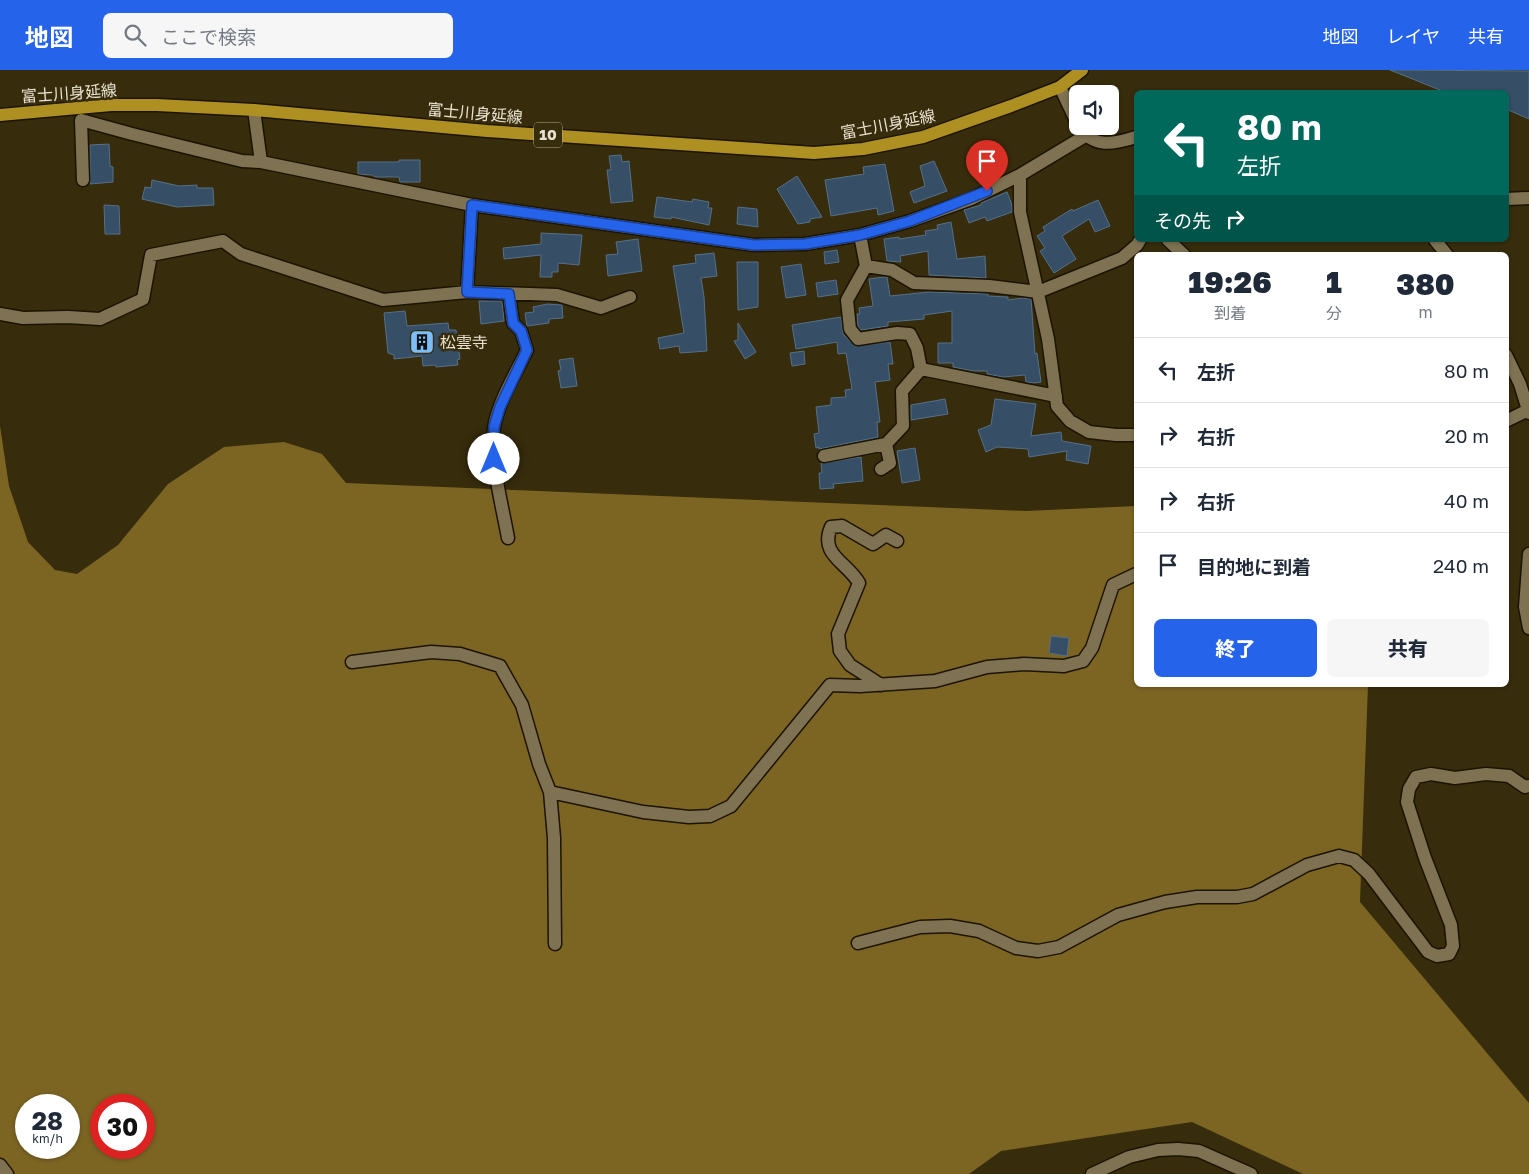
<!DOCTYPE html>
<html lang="ja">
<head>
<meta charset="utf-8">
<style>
	:root { --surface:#fff; --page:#f6f6f7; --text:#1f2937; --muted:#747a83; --line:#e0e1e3; --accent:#2563eb }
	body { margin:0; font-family:"Golos Text","Noto Sans JP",sans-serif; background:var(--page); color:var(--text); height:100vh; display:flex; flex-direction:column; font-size:19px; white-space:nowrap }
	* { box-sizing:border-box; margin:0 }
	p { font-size:16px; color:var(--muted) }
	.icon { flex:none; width:28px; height:28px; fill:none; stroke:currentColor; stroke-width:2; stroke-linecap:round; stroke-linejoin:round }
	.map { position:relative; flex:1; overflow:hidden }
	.panel { position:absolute; left:1134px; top:182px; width:375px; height:435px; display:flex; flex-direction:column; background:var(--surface); border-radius:8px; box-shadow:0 1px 4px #0004 }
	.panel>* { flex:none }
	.guide { position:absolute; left:1134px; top:20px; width:375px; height:152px; border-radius:8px; box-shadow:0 1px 4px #0004; background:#00695c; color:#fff; overflow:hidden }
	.fabs { position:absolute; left:1069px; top:15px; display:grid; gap:10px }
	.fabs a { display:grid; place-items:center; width:50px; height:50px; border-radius:8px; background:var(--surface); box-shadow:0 1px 4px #0004; font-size:25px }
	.speed { position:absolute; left:15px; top:1024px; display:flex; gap:10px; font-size:25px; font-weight:700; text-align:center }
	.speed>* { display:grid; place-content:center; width:65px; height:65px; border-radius:50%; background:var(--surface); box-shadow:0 1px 4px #0004; line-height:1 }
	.speed small { font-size:12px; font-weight:400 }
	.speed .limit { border:8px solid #d22; background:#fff; color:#111 }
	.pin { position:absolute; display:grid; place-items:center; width:42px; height:42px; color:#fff; margin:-51px -21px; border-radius:50% 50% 50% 0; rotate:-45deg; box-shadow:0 0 5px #0007 }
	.pin .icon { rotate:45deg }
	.me { position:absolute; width:55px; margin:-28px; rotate:0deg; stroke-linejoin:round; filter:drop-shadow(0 0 4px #0008) }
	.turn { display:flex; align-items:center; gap:18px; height:105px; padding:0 20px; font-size:22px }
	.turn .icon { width:65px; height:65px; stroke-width:2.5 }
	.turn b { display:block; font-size:35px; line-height:42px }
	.then { display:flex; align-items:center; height:48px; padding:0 20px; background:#0003; gap:10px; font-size:19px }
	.eta { display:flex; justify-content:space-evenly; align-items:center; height:85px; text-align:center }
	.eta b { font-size:30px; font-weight:800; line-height:35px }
	.primary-button { display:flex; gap:10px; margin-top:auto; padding:10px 20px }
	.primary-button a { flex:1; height:58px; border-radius:8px; background:var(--accent); color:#fff; font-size:20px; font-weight:800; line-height:58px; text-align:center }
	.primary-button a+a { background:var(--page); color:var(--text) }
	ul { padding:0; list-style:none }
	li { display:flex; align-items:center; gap:15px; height:65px; padding:0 20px; border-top:1px solid var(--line) }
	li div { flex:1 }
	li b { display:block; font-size:19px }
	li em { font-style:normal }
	header { display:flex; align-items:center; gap:30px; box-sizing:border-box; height:70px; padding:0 25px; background:var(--accent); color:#fff }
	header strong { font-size:24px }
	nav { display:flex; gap:28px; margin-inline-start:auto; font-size:18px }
	.search { width:350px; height:45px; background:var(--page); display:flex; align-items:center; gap:12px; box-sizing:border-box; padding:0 18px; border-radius:8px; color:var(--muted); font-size:19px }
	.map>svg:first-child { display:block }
	.forest { fill:#7c6522; fill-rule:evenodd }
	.building { fill:#364f66; stroke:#557088 }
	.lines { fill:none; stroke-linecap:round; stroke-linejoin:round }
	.minor-casing { stroke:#1c1400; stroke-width:15 }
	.major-casing { stroke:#1c1400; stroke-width:15 }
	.minor { stroke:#7e7252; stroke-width:12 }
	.major { stroke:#ae8f21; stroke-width:12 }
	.route-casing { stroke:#184099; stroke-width:12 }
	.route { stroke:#2563eb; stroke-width:9 }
	.labels { text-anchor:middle; stroke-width:5; stroke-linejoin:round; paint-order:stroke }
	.shield { fill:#372c0c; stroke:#b3ab94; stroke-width:1 }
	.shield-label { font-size:15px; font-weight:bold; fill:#e8e1cf }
	.street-label { font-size:16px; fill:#e8e1cf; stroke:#372c0c }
	.poi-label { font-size:16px; fill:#e8e1cf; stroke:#372c0c; text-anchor:start }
</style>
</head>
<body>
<header>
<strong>地図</strong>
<div class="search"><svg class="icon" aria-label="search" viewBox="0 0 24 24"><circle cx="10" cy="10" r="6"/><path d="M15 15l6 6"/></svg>ここで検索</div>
<nav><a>地図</a><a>レイヤ</a><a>共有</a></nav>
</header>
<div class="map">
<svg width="1529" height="1104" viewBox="0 0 1529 1104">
	<rect width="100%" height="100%" fill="#372c0c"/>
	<path class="forest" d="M0,356L9,416L28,472L55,500L77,504L118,475L168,414L224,377L284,372L322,384L346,413L1026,441L1136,436V615H1368L1360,832L1529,1033V1104H1303L1192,1052L1001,1081L969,1104H0ZM26,1035H69V1078H26ZM101,1035H144V1078H101Z"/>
	<path class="building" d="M1390,0L1529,1V49L1506,39V22H1445Z
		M109,74L110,96L113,97V112L90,114V75Z
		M621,85L622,92L629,91L633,131L611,133L607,100H611L609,86Z
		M399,90H420V112H400L399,107H375L372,105L358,104V92H399Z
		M934,91L947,121L914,133L910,122L925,116L920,96Z
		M885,94L894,141L878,145L877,138L831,146L825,110L864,104L863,97Z
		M797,106L822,147L810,149V152L798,154L777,119Z
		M152,110L179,116L197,115V118H213L214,135L177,137L142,129L145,117L151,118Z
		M1007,122L1012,135V142L987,151L985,147L969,153L964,140L981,135V133Z
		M657,127L692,132L693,129L709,132L708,138H712L709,155L671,147V149L654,147Z
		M1098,130L1110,156L1095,162L1089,149L1062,166L1076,189L1054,203L1040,181L1045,178L1037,166L1045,161L1043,157L1072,139L1073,141Z
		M104,135L119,136L120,164H105Z
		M738,137L757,139L758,157L737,154Z
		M951,152L957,189L985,186L986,208L929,205L928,181L900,186L901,192L887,191L884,169L899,167V169L926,165L925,161L938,159L937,155Z
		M541,163L582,165L579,195L558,193V202H552V207H540L541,185L504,189L503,178L541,174Z
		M638,169L642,201L608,206L606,185L618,184L616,172Z
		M837,180L839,192L825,194L824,182Z
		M714,183L717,206L701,208L704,227L707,281L680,283L679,276L660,279L658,268L684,263L673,196L696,193L695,185Z
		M737,192H758V237L738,240Z
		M801,194L806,225L786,228L781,197Z
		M884,207H887L890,226L929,222L988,224V226L1008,227V230L1023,228L1031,229L1035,284L1037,283L1041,312L1034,313L1026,312L1025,305L1003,307L987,304V301H974L953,297V293H938V273H952V241L924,245V249L888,252V256L861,260L858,256L857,244H860L859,238L873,236L869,209Z
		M836,210L838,224L818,227L816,213Z
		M479,231H502L504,251L481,254Z
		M547,234L562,235L563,248L549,249V253L527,256L525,243L534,242L533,237Z
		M405,241L407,256L448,253L449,260H456L460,289L457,290L458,295L436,297L435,295L423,296L422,286L394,289V285L388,283L384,243Z
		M841,247L843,264L855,276L890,272L893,294H888L890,310L875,312L880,352H877L878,367L819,379V377L816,378L814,364L819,363L816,337L831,335V328L846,327L845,320L852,319L846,283L838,284L837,272L796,279L792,255Z
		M738,253L756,282L745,289L734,271L738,270Z
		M804,281L805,294L792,296L790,283Z
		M573,288L577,316L561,318L558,301L561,300L559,290Z
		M945,329L948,344L911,350V335Z
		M995,329L1036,334L1031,366L1061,362L1062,371L1091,376L1088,394L1066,390L1067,381L1029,387L1028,379L997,377L986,382L978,360L991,355Z
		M915,378L920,410L902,413L897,381Z
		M861,387L863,411L833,414L834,418L820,419L819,403H822L821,393Z
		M1051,566L1069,568L1067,586L1049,583Z"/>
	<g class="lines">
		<defs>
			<path id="minor" d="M1060,17L1078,55
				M254,40L261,92L472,135L754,175L805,174L860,165L910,151L971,129L1020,105L1085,66
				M1079,56C1093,79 1114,74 1136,67
				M1020,105V142L1048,269L1057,336L1070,351L1089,362L1116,365H1136
				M83,110L81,50L132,64L242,91L261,92
				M1506,129L1529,128
				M860,165L866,196L847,230L850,259L858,269L897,263L910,264L917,278L921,299L902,321L903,356L886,374L890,393L881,399
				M1168,170L1184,185
				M1435,170L1447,185
				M866,196L892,200L914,213L989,216L1038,222L1122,188L1137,175L1140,170
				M467,222L557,225L601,238L630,227
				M0,244L23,248L68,247L100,249L143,229L151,185L223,171L241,184L383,230L467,222L472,135
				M1506,285L1520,314L1529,343
				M921,299L1056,326
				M1506,351L1528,340
				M824,386L886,374
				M508,468C502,434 490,392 494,358C498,332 516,303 527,280L521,261L513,253L509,224
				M1529,484L1525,537L1529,558
				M352,592L431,582L460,584L500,596L522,635L539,694L550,722L554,768L555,874
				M881,615L850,595L840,581L838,564L859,513C847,492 819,485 831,457L842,456L873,474L886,465L897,471
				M550,722L643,742L689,747L710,746L731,736L830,615L860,616L935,611L987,597L1024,594L1064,596L1083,591L1092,578L1113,515L1136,504
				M858,873L920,857L950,856L979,861L1016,878L1038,881L1059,877L1118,845L1165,832L1197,827H1237L1253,824L1307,795L1339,786L1354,790L1369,804L1428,882L1437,886L1449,884L1453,876L1451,855L1425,788L1407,732L1409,719L1416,707L1431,704L1455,708L1486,704L1509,706L1525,717L1529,716
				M0,1095L7,1104
				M1092,1104L1129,1087L1158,1080L1178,1079L1199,1081L1251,1104"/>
			<path id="major" d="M0,45L111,35H157L254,40L487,61L814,83L863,79L923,67L1011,36L1060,17L1082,0"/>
		</defs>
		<use href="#minor" class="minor-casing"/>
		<use href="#major" class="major-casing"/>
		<use href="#minor" class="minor"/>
		<use href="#major" class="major"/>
	</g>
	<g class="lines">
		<defs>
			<path id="route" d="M494,389V357L500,337L527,280L521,261L513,253L509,224L467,222L472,135L754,175L805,174L860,165L910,151L987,121"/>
		</defs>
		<use href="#route" class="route-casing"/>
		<use href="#route" class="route"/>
	</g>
	<defs>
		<symbol id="building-square" viewBox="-11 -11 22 22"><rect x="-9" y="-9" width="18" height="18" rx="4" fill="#7cbef9" stroke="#372c0c"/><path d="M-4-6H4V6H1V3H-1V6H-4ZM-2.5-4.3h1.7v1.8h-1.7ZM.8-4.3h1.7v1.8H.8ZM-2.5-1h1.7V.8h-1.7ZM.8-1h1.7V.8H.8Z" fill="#111"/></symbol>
	</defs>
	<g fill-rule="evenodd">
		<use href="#building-square" x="408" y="258" width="28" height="28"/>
	</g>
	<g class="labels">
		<rect class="shield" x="534" y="52.5" width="28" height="25" rx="4"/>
		<g class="shield-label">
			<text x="548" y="70">10</text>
		</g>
		<g class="street-label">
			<text transform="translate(69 23) rotate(-4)" y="6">富士川身延線</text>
			<text transform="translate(475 43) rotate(5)" y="6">富士川身延線</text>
			<text transform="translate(888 54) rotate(-11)" y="6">富士川身延線</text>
		</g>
		<g class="poi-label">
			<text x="440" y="278">松雲寺</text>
		</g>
	</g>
</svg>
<div class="fabs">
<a><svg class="icon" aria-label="sound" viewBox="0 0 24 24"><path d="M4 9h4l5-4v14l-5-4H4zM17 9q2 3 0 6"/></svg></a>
</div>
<div class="speed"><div>28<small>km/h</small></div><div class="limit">30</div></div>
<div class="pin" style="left:987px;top:121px;background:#d93025"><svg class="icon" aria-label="arrive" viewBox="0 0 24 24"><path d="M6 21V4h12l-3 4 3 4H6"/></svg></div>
<svg class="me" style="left:494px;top:389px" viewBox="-20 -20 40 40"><circle r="19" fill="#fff"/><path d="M0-13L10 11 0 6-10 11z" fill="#2563eb"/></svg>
<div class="guide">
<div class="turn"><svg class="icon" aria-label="left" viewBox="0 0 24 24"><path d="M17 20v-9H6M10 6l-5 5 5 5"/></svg><div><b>80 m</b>左折</div></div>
<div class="then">その先<svg class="icon" aria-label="right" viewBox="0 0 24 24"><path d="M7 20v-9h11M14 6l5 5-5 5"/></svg></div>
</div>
<section class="panel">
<div class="eta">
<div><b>19:26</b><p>到着</p></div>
<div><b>1</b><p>分</p></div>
<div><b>380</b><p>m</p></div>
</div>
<ul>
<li><svg class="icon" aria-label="left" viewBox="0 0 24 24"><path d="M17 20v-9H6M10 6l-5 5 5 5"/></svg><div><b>左折</b></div><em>80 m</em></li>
<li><svg class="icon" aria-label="right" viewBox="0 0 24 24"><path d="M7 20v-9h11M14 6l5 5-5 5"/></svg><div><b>右折</b></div><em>20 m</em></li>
<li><svg class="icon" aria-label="right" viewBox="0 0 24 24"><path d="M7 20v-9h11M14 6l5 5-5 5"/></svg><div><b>右折</b></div><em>40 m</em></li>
<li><svg class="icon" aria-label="arrive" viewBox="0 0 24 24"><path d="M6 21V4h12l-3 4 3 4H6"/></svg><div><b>目的地に到着</b></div><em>240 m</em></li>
</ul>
<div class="primary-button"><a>終了</a><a>共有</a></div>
</section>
</div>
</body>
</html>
